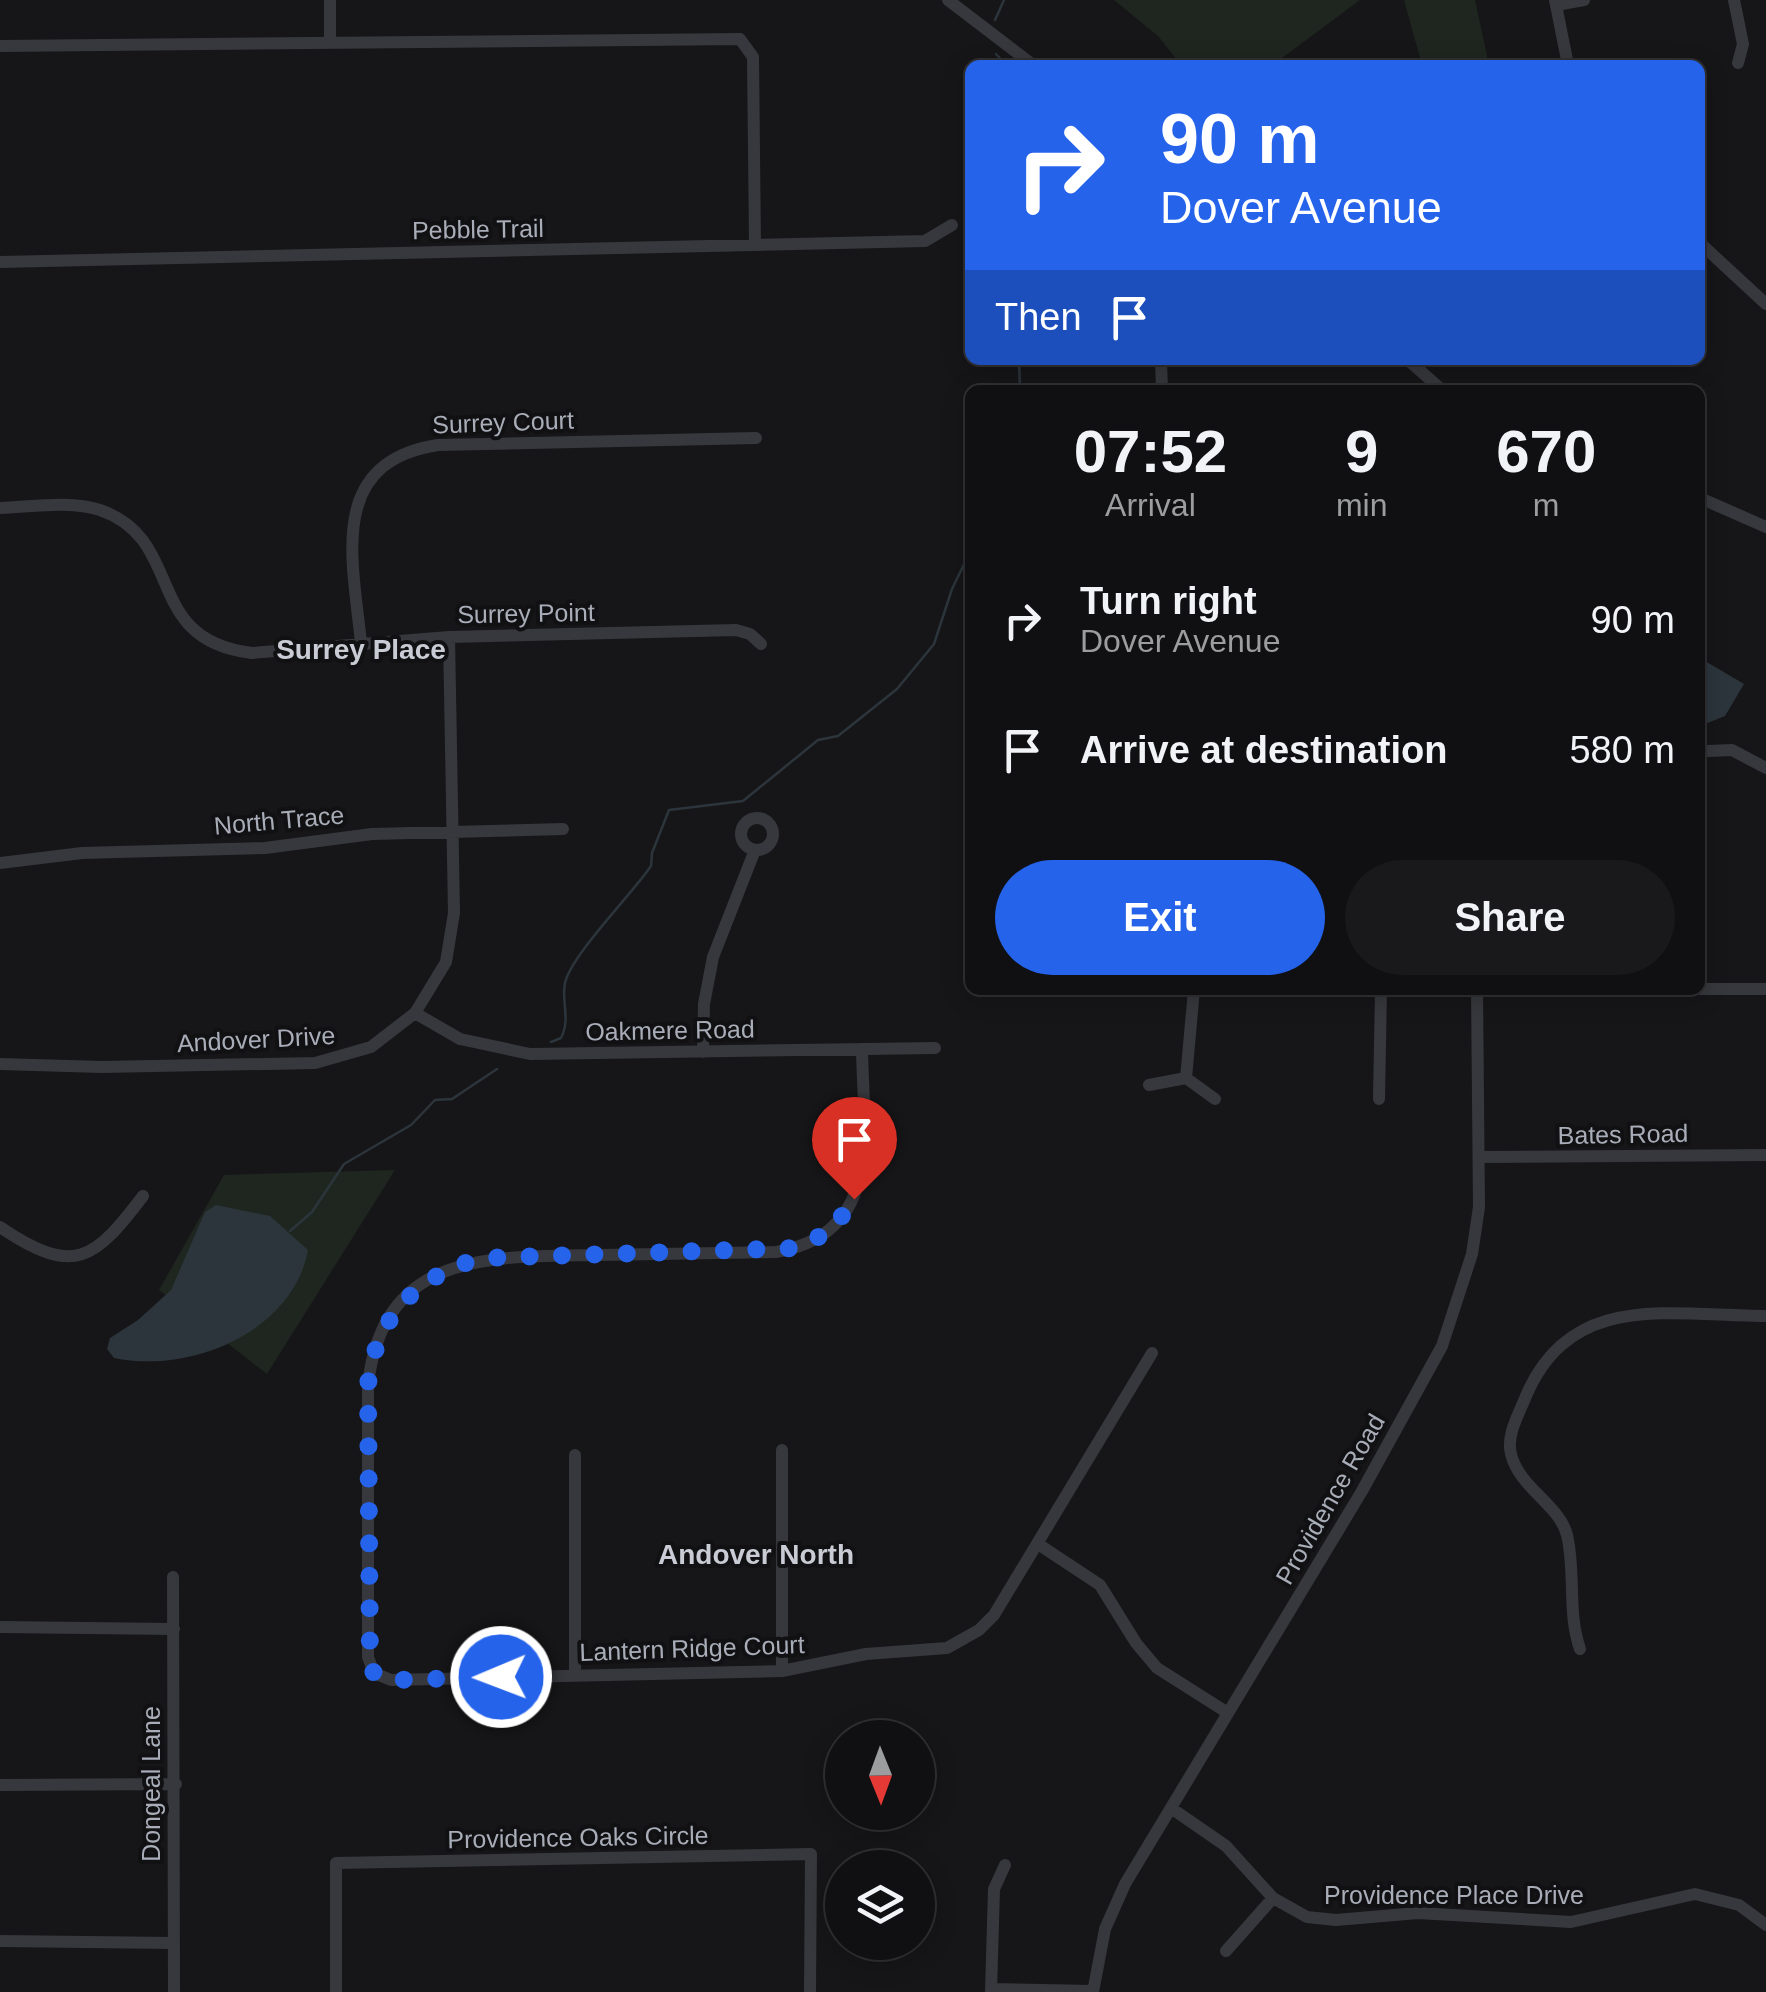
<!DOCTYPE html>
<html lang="en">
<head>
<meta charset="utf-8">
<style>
	:root { --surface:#101012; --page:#19191b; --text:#f1f3f6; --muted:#9c9d9f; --line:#303032; --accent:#2563eb }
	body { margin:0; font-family:Arial,sans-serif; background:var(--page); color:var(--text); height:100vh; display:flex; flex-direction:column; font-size:38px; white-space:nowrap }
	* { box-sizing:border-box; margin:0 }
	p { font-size:32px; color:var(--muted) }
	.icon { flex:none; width:55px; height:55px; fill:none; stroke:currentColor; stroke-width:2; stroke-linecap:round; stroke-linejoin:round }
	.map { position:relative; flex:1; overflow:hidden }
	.sheet { position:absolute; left:965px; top:385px; width:740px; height:610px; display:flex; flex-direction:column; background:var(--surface); border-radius:15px; box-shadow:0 5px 25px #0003,0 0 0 2px var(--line) }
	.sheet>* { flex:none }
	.banner { position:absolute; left:965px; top:60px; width:740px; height:305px; border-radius:15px; box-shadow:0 5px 25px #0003,0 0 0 2px var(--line); background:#2563eb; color:#fff; overflow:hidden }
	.needle { width:65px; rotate:179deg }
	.controls { position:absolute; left:825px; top:1720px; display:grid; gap:20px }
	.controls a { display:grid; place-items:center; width:110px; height:110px; border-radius:50%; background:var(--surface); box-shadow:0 5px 25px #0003,0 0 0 2px var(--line); font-size:50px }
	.pin { position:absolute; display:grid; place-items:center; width:85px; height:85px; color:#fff; margin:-102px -42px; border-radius:50% 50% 50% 0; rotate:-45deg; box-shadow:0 0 10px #0007 }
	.pin .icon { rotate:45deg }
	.me { position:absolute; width:110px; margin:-55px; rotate:269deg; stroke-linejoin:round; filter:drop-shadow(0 0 8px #0008) }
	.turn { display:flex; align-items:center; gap:35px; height:210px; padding:0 30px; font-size:45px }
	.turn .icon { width:130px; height:130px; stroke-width:2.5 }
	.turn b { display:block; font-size:70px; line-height:85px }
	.then { display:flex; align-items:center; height:95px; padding:0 30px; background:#0003; gap:20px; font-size:38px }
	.eta { display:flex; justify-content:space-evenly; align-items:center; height:170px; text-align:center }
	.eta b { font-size:60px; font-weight:700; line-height:70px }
	.cta { display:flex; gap:20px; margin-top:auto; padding:20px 30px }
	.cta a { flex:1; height:115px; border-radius:60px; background:var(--accent); color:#fff; font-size:40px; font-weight:700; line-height:115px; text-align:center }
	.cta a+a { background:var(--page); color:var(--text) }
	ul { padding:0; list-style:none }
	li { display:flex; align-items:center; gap:30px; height:130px; padding:0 30px }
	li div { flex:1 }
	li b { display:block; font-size:38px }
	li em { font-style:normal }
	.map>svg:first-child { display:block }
	.green { fill:#1e261f }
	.water { fill:#2c353c }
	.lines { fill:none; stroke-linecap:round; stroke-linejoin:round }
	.stream { stroke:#2c353c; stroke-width:2.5 }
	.minor { stroke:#37383d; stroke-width:12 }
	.route { stroke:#2563eb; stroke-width:18; stroke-dasharray:0 32.4 }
	.labels { text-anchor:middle; stroke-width:8; stroke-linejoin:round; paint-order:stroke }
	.street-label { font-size:25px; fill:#a8adb8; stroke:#111113 }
	.neighbourhood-label { font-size:28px; font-weight:bold; fill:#c9ccd4; stroke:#111113 }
</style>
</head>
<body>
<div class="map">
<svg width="1766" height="1992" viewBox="0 0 1766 1992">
	<rect width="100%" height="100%" fill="#161618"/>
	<path class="green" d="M1114,0H1360L1282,58L1265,65H1181L1158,36Z
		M1404,0H1475L1489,65H1422Z
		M395,1170L267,1374L159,1290L224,1175Z"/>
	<path class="water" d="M1700,658L1744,684L1725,716L1700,726Z
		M216,1205L270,1216L308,1250C293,1332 190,1374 114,1358L107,1349L110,1338L138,1320L171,1290L205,1212Z"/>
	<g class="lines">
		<path class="stream" d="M995,20L1004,0
			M996,54L1006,65
			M1019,360L1020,390
			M551,1042L561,1038C571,1018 561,1002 565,983C571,955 633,893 651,866L652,853L669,810L743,801L818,740L838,736L897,689L934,644L952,589L970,552
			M290,1231L312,1212L344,1164L411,1125L435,1100L452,1099L497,1069"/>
		<path class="minor" d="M330,0V42
			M948,0L1033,65
			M1555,0L1568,65
			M1734,0L1743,44L1738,63
			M1556,5L1584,0
			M0,46L740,39L753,57L755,245
			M1700,243L1766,304
			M0,262L925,241L952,225
			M1161,360L1162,390
			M1408,360L1442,390
			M1700,498L1766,527
			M0,508C31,507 70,500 100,510C187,540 141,640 252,653L449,637L736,630L750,634L761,644
			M361,643C353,561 326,462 438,445L756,438
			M1708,751L1732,750L1766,768
			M741 834a16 16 0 1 1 32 0a16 16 0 1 1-32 0Z
			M0,863L82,853L265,848L372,834L563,829
			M1700,989H1766
			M415,1013L460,1039L530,1054L935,1048
			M862,1049C863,1133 885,1233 776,1252C717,1253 658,1254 599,1255C493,1257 383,1249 368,1385V1657L374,1673L391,1680L782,1671L866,1654L947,1648L979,1630L994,1615L1152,1353
			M703,1052L704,1004L713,957L755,850
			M0,1064L102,1067L315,1063L371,1047L415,1013L446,962L454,913L449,637
			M1186,1078L1194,990
			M1149,1085L1186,1078L1215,1099
			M1379,1099L1381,990
			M1480,1157L1766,1155
			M0,1227C75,1278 95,1259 143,1196
			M1038,1544L1100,1585L1136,1643L1157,1668L1228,1713
			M173,1577L174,1992
			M0,1627L174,1629
			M1580,1649C1567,1611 1576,1574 1567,1535C1559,1504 1519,1488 1511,1454C1506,1435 1519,1414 1526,1396C1571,1290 1671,1316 1766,1316
			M782,1671V1450
			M575,1676V1455
			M0,1785L176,1784
			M1171,1808L1226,1846L1273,1898L1307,1917L1336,1920L1418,1913L1571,1922L1695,1894L1739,1905L1766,1925
			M0,1941L173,1943
			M1226,1951L1273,1898
			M991,1989L1093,1991
			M336,1992V1863L811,1854L810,1992
			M991,1992L994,1889L1005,1865
			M1093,1992L1105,1929L1125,1884L1362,1491L1442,1346L1472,1254L1479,1207L1477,990"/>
	</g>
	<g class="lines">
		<path class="route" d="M501,1677L390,1680L374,1673L370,1666L368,1385C375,1318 417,1275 482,1258L797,1248L832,1230L854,1199"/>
	</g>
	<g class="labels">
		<g class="street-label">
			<text transform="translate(478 229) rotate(-1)" y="9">Pebble Trail</text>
			<text transform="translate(503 422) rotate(-2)" y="9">Surrey Court</text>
			<text transform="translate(526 613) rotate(-1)" y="9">Surrey Point</text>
			<text transform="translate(279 820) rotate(-5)" y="9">North Trace</text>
			<text transform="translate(670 1030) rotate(-1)" y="9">Oakmere Road</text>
			<text transform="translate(256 1039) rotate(-3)" y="9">Andover Drive</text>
			<text transform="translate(1623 1134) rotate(-1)" y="9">Bates Road</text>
			<text transform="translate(1330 1499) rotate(-60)" y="9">Providence Road</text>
			<text transform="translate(692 1648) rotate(-2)" y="9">Lantern Ridge Court</text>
			<text transform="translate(151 1784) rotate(-90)" y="9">Dongeal Lane</text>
			<text transform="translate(578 1837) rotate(-1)" y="9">Providence Oaks Circle</text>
			<text x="1454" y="1904">Providence Place Drive</text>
		</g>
		<g class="neighbourhood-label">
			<text x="361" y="659">Surrey Place</text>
			<text x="756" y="1564">Andover North</text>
		</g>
	</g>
</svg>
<div class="controls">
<a><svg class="needle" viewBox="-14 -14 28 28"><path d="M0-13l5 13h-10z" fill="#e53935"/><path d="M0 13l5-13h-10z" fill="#9c9d9f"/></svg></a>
<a><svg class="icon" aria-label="layers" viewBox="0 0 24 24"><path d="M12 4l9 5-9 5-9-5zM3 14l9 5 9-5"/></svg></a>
</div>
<div class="pin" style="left:854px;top:1199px;background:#d93025"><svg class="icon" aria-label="arrive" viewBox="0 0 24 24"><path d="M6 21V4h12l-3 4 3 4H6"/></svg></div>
<svg class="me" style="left:501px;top:1677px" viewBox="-20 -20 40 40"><circle r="17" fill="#2563eb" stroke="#fff" stroke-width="3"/><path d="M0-11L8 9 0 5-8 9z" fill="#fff"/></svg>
<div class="banner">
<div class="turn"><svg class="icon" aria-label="right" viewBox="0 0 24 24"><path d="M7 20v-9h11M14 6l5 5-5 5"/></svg><div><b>90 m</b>Dover Avenue</div></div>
<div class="then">Then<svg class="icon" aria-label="arrive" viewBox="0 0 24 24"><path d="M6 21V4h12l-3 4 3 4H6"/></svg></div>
</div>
<section class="sheet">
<div class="eta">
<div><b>07:52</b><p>Arrival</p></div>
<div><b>9</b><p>min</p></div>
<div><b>670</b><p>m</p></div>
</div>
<ul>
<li><svg class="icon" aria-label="right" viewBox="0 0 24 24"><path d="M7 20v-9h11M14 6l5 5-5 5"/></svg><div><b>Turn right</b><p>Dover Avenue</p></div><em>90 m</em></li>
<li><svg class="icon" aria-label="arrive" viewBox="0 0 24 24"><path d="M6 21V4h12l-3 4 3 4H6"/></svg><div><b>Arrive at destination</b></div><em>580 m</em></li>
</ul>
<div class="cta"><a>Exit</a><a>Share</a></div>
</section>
</div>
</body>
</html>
